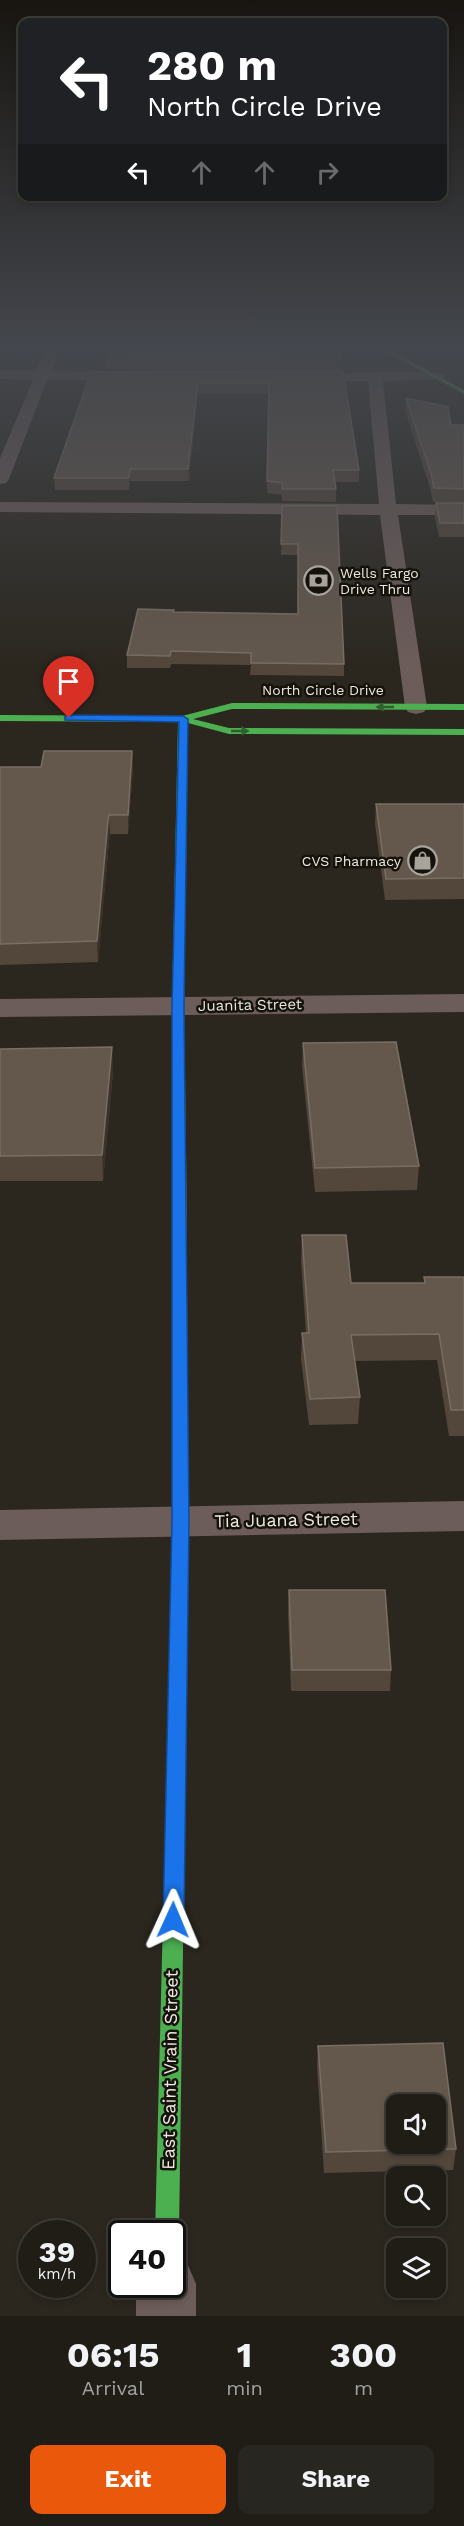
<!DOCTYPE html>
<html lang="en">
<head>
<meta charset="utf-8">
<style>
	:root { --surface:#201d17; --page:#282620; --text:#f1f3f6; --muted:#a2a2a1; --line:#3d3b36; --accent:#ea580c }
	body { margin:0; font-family:"Work Sans",sans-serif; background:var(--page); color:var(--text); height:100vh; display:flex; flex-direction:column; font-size:22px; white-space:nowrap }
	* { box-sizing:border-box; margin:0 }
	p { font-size:20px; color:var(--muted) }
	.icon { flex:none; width:33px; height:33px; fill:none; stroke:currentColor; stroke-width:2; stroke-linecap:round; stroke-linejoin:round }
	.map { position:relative; height:2316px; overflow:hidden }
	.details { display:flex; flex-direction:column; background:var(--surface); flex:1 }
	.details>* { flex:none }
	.hud { position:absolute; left:18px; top:18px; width:429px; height:183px; border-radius:12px; box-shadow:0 3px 9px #0003,0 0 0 2px var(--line); background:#202124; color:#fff; overflow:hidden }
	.tools { position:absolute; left:386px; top:2094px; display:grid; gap:12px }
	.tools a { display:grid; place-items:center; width:60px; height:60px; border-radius:12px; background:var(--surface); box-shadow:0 3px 9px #0003,0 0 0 2px var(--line); font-size:30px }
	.speed { position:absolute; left:18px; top:2220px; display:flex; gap:12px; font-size:30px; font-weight:700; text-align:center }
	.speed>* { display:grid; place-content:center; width:78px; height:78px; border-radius:50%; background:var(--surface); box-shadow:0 3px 9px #0003,0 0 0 2px var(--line); line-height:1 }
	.speed small { font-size:15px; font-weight:400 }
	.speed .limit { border:3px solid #111; border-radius:9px; background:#fff; color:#111 }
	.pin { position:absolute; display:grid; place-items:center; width:51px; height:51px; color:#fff; margin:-62px -26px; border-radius:50% 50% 50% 0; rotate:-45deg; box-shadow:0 0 6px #0007 }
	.pin .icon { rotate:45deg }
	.me { position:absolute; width:66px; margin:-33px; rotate:1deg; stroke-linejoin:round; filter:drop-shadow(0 0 4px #0008) }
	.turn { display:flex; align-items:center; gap:21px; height:126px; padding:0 30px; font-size:27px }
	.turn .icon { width:78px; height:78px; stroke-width:2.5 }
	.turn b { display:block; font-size:42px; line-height:51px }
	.lanes { display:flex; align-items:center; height:57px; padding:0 30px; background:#0003; justify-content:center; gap:30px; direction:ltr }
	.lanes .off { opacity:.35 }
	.eta { display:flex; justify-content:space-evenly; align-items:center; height:102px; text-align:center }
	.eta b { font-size:36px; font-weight:700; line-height:42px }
	.button { display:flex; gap:12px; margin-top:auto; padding:12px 30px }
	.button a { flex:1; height:69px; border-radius:12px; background:var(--accent); color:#fff; font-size:24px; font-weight:700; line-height:69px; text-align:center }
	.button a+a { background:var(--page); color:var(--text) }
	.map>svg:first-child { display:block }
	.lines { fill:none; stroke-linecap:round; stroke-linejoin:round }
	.street { fill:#6d5d5a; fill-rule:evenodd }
	.fast { fill:#4caf50; fill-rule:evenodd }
	.slow { fill:#ffc107; fill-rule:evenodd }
	.wall { fill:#53463b }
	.shaded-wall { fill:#3c3229 }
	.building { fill:#64584d; stroke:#796e64; stroke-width:1.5; fill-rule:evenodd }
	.oneway { fill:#30602e }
	.route { fill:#1a73e8; stroke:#114b97; stroke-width:1.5 }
	.labels { text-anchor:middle; stroke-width:5; stroke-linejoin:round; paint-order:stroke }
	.far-poi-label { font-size:14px; fill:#ece8de; stroke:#15120c; text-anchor:start }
	.far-street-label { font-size:14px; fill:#ece8de; stroke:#15120c }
	.street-label { font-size:15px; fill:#ece8de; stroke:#15120c }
	.near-street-label { font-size:18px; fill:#ece8de; stroke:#15120c }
</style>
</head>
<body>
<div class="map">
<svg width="464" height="2316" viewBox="0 0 464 2316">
	<rect width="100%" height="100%" fill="#2b271f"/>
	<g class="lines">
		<path class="street" d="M47,345H61L51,371L133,372L140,376L133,380H47L9,479L6,483L0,484V458L33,380L0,379V371H36Z
			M438,372L445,376L443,379L383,381L396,504L464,505V515H398L427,707L424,712L416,714L408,712L405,707L380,515L0,512V502L379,504L368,381H299L292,377L299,373Z
			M464,994V1012L0,1017V999Z
			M464,1501V1531L0,1540V1510Z
			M172,2257L187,2263L196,2284V2316H136V2284H172Z"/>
		<path class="fast" d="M374,345H381L464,390V394Z
			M232,703L464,704V710L232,709L193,719L229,728L464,729V735L229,734L188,723L184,1006L186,1149L179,1153L172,1149V1006L178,722L0,721V715L182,716Z
			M180,1429L186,1431L188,1435L189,1522L179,2234L175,2242L172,2244V2234H155L173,1522L172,1435L174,1431Z"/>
		<path class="slow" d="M179,1145L186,1149L188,1435L186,1439H174L172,1435V1149Z"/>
	</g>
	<path class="wall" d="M106,358L341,360V370L106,369Z
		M343,371L359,470V482H335L336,489V502L282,501V495L267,493L269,394H198L189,481H130L129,490H55L54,478L91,372Z
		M406,398L451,425H464V503L433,502L430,488L405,410Z
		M436,503H464V537H439L435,517Z
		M282,506H337L344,664V676L250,675L251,665L171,664L170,668H127V655L174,612L298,614V555H281Z
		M132,751L133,769L128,834H110L109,841L98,962L0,965V767H41Z
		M376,804H464V899L385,900L375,824Z
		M303,1043L419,1166L417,1190L315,1192L302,1066Z
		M0,1049L113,1072L103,1181H0Z
		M302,1235L351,1283H424V1277H464V1436H449L437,1360L355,1361L360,1397L358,1424L309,1425L301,1359L302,1333H306L301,1261Z
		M289,1590L391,1670L390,1691H291L288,1612Z
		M318,2046L456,2149L453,2170L324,2173L317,2067Z"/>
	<path class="shaded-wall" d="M3,345H9L0,362V350Z
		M198,383V394L189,481L188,469Z
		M130,469V481L129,490V478Z
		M132,751L133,769L128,834V815Z
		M109,815L110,834L109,841L98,962L97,941L108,821Z
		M112,1047L113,1072L103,1181L102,1155Z"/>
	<path class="building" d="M113,345H339L341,360L106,358Z
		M343,371L359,470H333L336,489H282L283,483L267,481L269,383H198L188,469H130L129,478H54L91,372Z
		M406,398L448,407L451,425H464V489L434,488L431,474Z
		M436,503H464V523H440Z
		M282,506H337L344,664L251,663V653L171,651L170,656L127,655L138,609L174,610L173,612L298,614V544H281Z
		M44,751H132L128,815H109L108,821L97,941L0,944V767H41Z
		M376,804H464V878L386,879Z
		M396,1042L419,1166L315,1168L303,1043Z
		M112,1047L102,1155L0,1156V1049Z
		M302,1235H346L351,1283H425L424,1277H464V1410H451L439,1334L351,1335L360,1397L310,1399L302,1333H309Z
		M289,1590H385L391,1670H292Z
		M443,2043L456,2149L326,2152L318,2046ZM396,2104H435V2144H396Z"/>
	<defs><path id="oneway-solid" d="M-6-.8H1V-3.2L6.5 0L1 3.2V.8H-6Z" transform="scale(1.5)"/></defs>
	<g class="oneway">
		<use href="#oneway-solid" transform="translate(385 707) rotate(-180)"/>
		<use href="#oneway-solid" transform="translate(240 731)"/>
	</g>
	<linearGradient id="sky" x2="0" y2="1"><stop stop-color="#181511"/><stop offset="0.52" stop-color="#44474d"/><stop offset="1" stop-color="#44474d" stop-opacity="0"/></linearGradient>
	<rect width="464" height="669" fill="url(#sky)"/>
	<path class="route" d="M69,715L183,716L188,719L184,1006L189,1522L184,1920L181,1927L173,1930L166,1927L163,1920L172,1522V1006L179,722L65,720V716Z"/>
	<defs>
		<symbol id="bank-ring" viewBox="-11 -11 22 22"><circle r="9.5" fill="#15120c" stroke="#a8a49b" stroke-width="1.5"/><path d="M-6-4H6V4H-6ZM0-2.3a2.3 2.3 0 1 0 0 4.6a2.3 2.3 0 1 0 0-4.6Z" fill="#a8a49b"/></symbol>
		<symbol id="shop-ring" viewBox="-11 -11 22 22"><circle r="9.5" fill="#15120c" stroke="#a8a49b" stroke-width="1.5"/><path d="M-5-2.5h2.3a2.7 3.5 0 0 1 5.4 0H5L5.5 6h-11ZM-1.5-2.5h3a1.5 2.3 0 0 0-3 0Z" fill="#a8a49b"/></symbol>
	</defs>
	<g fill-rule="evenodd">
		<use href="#bank-ring" x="302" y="564" width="33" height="33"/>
		<use href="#shop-ring" x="406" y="844" width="33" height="33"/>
	</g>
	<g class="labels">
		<g class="far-poi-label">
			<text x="340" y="578">Wells Fargo<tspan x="340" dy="16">Drive Thru</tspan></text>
			<text x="401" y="866" text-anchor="end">CVS Pharmacy</text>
		</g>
		<g class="far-street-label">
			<text x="323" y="695">North Circle Drive</text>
		</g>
		<g class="street-label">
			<text transform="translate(250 1005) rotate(-1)" y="5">Juanita Street</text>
		</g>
		<g class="near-street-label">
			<text transform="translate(286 1520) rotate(-1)" y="6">Tia Juana Street</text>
			<text transform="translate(170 2070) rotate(-89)" y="6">East Saint Vrain Street</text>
		</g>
	</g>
</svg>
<div class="tools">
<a><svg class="icon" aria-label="sound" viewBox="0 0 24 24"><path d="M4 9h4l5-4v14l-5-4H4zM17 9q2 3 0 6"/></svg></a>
<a><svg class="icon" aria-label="search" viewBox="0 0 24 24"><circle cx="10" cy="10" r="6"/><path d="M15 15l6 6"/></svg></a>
<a><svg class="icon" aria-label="layers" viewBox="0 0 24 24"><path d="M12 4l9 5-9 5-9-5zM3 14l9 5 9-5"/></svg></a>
</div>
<div class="speed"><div>39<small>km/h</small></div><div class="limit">40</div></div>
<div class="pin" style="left:69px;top:718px;background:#d93025"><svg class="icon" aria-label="arrive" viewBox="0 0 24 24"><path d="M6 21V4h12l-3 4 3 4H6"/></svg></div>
<svg class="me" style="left:173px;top:1920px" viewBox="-20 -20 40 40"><path d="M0-17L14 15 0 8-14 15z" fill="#1a73e8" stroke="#fff" stroke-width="4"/></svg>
<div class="hud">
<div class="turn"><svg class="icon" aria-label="left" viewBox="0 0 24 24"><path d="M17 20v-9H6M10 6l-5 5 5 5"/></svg><div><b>280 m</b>North Circle Drive</div></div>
<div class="lanes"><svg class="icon" aria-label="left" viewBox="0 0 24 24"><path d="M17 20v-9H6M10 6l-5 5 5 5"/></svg><svg class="icon off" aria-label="ahead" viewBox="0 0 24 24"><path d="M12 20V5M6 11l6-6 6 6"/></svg><svg class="icon off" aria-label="ahead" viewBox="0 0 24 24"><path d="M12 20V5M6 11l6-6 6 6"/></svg><svg class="icon off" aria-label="right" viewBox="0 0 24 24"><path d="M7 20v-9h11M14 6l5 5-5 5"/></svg></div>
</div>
</div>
<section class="details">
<div class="eta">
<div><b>06:15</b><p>Arrival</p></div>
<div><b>1</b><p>min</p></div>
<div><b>300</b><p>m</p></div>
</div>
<div class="button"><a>Exit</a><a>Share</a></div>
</section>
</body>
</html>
